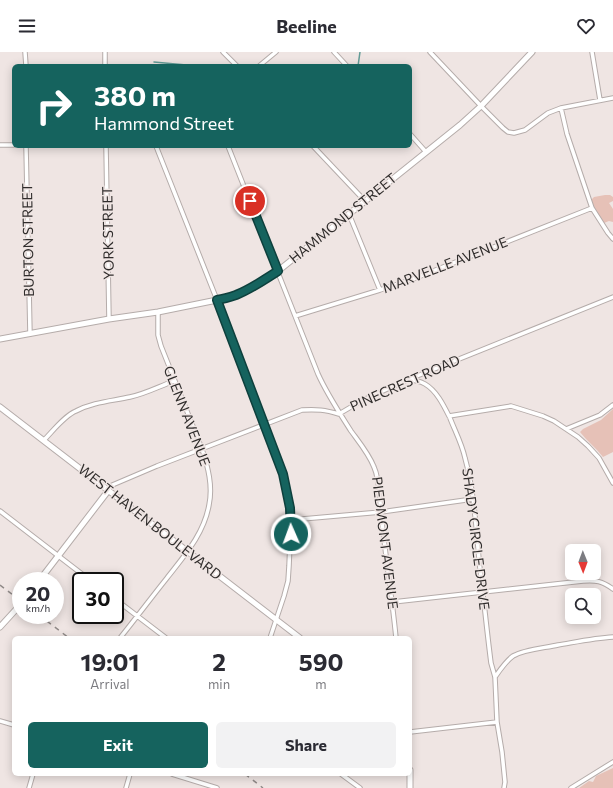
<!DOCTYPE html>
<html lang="en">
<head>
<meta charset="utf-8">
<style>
	:root { --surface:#fff; --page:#f2f2f3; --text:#2b2b33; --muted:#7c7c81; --accent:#15635e }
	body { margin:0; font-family:Commissioner,sans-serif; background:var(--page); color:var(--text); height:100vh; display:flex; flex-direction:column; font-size:15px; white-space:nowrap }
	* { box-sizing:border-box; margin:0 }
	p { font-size:13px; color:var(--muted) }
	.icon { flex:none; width:22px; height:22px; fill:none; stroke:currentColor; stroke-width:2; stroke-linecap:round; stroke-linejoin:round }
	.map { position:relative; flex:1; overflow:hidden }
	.panel { position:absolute; left:12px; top:584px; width:400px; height:140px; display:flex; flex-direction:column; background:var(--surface); border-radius:6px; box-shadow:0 2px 10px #0003 }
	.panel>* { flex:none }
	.top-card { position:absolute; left:12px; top:12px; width:400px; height:84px; border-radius:6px; box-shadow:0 2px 10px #0003; background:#15635e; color:#fff; overflow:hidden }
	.needle { width:26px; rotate:179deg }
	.buttons { position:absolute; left:565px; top:492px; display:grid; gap:8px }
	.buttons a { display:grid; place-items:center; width:36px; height:36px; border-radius:6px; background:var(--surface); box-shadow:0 2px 10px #0003; font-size:20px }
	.speed { position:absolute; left:12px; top:520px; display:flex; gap:8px; font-size:20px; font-weight:700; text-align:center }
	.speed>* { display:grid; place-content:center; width:52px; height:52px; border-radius:50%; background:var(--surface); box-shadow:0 2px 10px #0003; line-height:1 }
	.speed small { font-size:10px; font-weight:400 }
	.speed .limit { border:2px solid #111; border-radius:6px; background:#fff; color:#111 }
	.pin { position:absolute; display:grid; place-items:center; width:34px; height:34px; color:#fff; margin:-17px; border:2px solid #fff; border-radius:50%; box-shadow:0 1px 4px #0007 }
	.me { position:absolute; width:44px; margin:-22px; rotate:358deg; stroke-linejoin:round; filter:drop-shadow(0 0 3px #0008) }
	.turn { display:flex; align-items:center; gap:14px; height:84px; padding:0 16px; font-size:18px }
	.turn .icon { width:52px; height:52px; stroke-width:2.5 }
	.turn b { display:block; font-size:28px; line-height:34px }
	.eta { display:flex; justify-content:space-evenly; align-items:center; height:68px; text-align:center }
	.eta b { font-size:24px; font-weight:700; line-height:28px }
	.button { display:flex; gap:8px; margin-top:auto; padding:8px 16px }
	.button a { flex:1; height:46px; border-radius:6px; background:var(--accent); color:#fff; font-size:16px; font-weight:700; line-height:46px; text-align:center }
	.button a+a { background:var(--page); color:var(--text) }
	header { display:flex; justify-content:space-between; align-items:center; height:52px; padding:0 16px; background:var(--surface); font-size:18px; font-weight:700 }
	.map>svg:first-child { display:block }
	.green { fill:#e6c1b7 }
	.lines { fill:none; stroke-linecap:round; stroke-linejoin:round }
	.stream { stroke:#629b96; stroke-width:1.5 }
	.street-casing { stroke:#b5acaa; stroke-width:5.5 }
	.secondary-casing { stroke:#b5acaa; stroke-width:7 }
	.street { stroke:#fff; stroke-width:3.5 }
	.secondary { stroke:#fff; stroke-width:5 }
	.rail { stroke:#908a88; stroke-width:1.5; stroke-dasharray:5 5; stroke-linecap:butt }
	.route-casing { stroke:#0e403d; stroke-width:10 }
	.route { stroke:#15635e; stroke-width:7 }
	.labels { text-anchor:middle; stroke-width:3; stroke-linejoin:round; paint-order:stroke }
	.street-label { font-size:14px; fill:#302d2c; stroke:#efe5e3 }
</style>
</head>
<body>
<header><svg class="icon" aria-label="menu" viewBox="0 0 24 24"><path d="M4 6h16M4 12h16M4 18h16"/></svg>Beeline<svg class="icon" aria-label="heart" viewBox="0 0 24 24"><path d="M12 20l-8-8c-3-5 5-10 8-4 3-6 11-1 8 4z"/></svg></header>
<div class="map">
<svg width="613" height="736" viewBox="0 0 613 736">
	<rect width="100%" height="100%" fill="#efe5e3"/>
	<path class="green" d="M605,143H610L613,145V149L609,151L613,157V170L609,169L604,171C598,164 594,156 591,148L594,145Z
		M613,357V400L603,405C596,396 587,389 580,380L583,377L601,368Z
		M613,716V736H579L589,729L593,730L596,724Z"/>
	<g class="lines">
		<path class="stream" d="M154,10L197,14
			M358,14L360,0"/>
		<defs>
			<path id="street" d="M25,0L26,14
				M105,0V14
				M223,0L237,14
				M334,0L347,14
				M430,0L481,54L503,76L508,80L514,81L525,78L548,61L561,56L613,46
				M592,0L600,48
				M259,14L276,0
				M561,56L567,82L592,156L608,181L613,187
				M410,82L426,100
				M0,93H14
				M26,94L30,282
				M106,94L109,267
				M156,94L217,248L283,422L287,441L291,468L289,514L288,529L284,544L270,586
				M228,94L318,322C327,342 339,360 351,379C359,390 369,402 374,415C380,428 379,445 381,460C385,502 392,544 396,586
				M313,94L365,149
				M349,162L380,238
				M295,264L380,238L413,227L592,156
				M408,328C414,328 420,329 425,332C437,339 444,354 450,366C455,379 462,392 465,406C475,442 476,480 480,517C484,549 487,580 491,611L495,625L497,670L502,700L505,730L504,736
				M449,364L511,354L543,364L554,369L578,385L588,394L599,406L613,431
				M566,377L600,363L613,353
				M44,388C53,379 64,364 76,359C93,350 112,349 130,345C145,342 160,334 174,329
				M108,439L110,434L157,414L302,358C317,357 325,358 339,362L361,349L407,328L613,245
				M0,459L91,529
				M291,468L381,460L473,447
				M115,547L166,586
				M393,550L583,529C596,528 602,529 613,537
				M120,586C136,566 151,546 167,526C184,504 204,482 209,453C213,434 208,415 202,397L161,294L158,283V260
				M495,625C500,618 506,609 513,604C525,597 545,596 558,593C576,590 595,586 613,585
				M0,669L14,673
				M410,680L497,670
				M172,722L217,736
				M341,722L360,736
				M29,736L33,722
				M126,736L130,722
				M571,736L613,710"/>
			<path id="secondary" d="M0,287L109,267L158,260L217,248L235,243L247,238L256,233L278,219L460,73L481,54L532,0
				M0,355L300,586
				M39,529L108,439
				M0,575L21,552
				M410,718V736"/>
		</defs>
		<use href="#street" class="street-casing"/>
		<use href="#secondary" class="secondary-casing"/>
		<use href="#street" class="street"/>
		<use href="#secondary" class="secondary"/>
		<path class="rail" d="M0,533L21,549
			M39,563L69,586
			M245,722L263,736"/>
	</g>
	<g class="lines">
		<defs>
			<path id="route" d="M250,149L278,219C264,228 251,237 236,243C230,245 223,247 217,248L283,422L290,456L291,482"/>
		</defs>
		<use href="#route" class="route-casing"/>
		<use href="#route" class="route"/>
	</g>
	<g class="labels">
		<g class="street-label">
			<text transform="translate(343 166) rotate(-39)" y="5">HAMMOND STREET</text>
			<text transform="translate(108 181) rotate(-91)" y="5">YORK STREET</text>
			<text transform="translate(28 188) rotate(-91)" y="5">BURTON STREET</text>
			<text transform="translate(445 213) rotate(-21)" y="5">MARVELLE AVENUE</text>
			<text transform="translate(405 331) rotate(-24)" y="5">PINECREST ROAD</text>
			<text transform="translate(187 364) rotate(69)" y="5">GLENN AVENUE</text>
			<text transform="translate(150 470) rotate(38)" y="5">WEST HAVEN BOULEVARD</text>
			<text transform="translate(476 487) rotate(83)" y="5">SHADY CIRCLE DRIVE</text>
			<text transform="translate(385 491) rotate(83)" y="5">PIEDMONT AVENUE</text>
		</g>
	</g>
</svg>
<div class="buttons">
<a><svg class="needle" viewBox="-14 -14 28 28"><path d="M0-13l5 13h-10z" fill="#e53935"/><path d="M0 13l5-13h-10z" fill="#7c7c81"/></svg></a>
<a><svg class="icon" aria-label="search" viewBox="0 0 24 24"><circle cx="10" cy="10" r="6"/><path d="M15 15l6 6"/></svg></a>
</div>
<div class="speed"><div>20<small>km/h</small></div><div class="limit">30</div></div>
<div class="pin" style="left:250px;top:149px;background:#d93025"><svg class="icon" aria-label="arrive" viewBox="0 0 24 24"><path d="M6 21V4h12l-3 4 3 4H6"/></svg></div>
<svg class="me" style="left:291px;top:482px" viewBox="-20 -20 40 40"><circle r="17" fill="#15635e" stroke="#fff" stroke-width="3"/><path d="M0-11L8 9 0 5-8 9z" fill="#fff"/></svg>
<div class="top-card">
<div class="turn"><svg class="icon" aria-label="right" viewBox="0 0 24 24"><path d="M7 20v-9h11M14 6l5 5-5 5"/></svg><div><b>380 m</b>Hammond Street</div></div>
</div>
<section class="panel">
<div class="eta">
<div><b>19:01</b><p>Arrival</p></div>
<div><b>2</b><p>min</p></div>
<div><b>590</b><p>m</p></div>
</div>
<div class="button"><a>Exit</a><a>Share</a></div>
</section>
</div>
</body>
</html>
